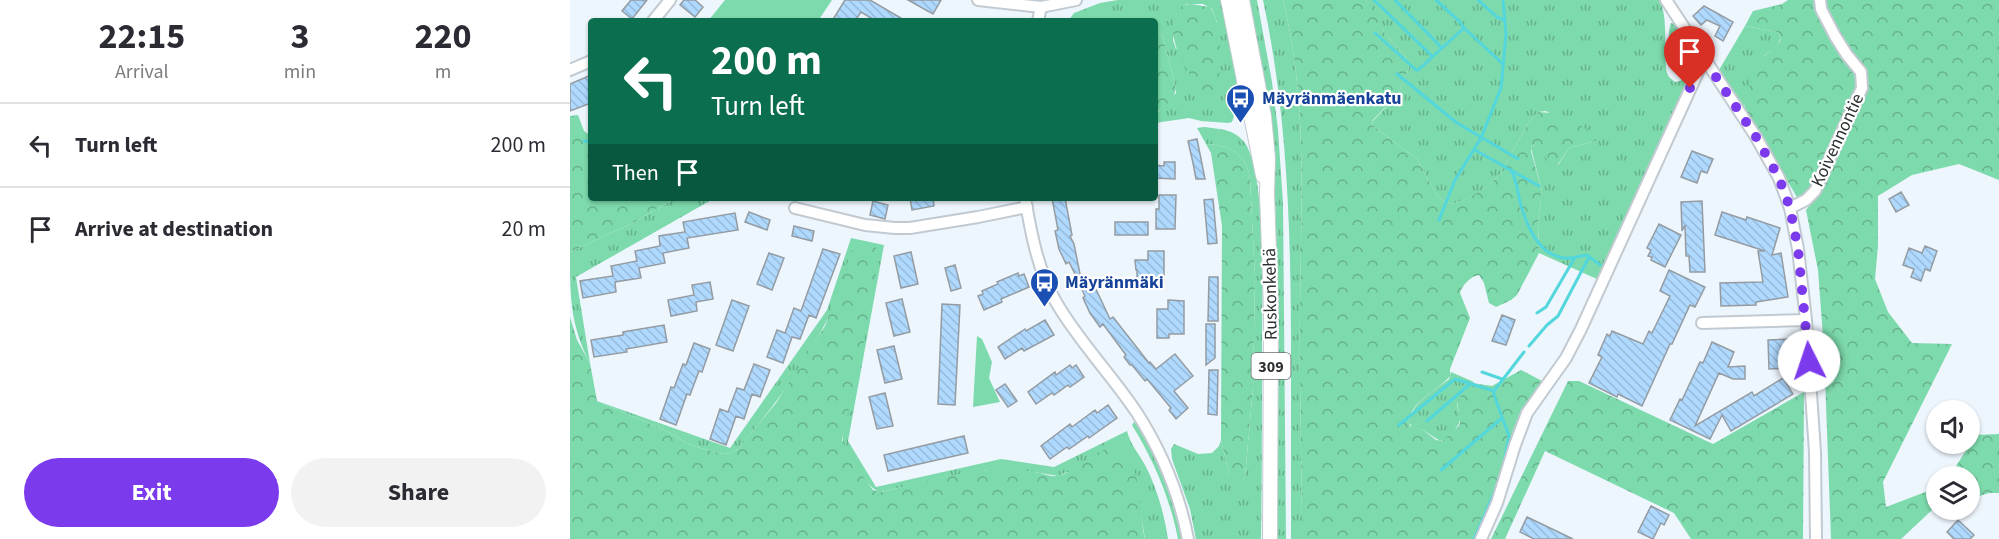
<!DOCTYPE html>
<html lang="en">
<head>
<meta charset="utf-8">
<style>
	:root { --surface:#fff; --page:#f2f2f3; --text:#2b2b33; --muted:#7c7c81; --line:#e1e1e2; --accent:#7c3aed }
	body { margin:0; font-family:"Source Sans 3",sans-serif; background:var(--page); color:var(--text); height:100vh; display:flex; flex-direction:column; font-size:22px; white-space:nowrap }
	* { box-sizing:border-box; margin:0 }
	p { font-size:20px; color:var(--muted) }
	.icon { flex:none; width:33px; height:33px; fill:none; stroke:currentColor; stroke-width:2; stroke-linecap:round; stroke-linejoin:round }
	.map { position:relative; flex:1; overflow:hidden }
	.details { display:flex; flex-direction:column; background:var(--surface); width:570px }
	.details>* { flex:none }
	.top-card { position:absolute; left:18px; top:18px; width:570px; height:183px; border-radius:6px; box-shadow:0 2px 4px #0004; background:#0b6e4f; color:#fff; overflow:hidden }
	.fabs { position:absolute; left:1356px; top:400px; display:grid; gap:12px }
	.fabs a { display:grid; place-items:center; width:54px; height:54px; border-radius:50%; background:var(--surface); box-shadow:0 2px 4px #0004; font-size:30px }
	.pin { position:absolute; display:grid; place-items:center; width:51px; height:51px; color:#fff; margin:-62px -26px; border-radius:50% 50% 50% 0; rotate:-45deg; box-shadow:0 0 6px #0007 }
	.pin .icon { rotate:45deg }
	.me { position:absolute; width:66px; margin:-33px; rotate:356deg; stroke-linejoin:round; filter:drop-shadow(0 0 4px #0008) }
	.turn { display:flex; align-items:center; gap:21px; height:126px; padding:0 24px; font-size:27px }
	.turn .icon { width:78px; height:78px; stroke-width:2.5 }
	.turn b { display:block; font-size:42px; line-height:51px }
	.then { display:flex; align-items:center; height:57px; padding:0 24px; background:#0003; gap:12px; font-size:22px }
	.eta { display:flex; justify-content:space-evenly; align-items:center; height:102px; text-align:center }
	.eta b { font-size:36px; font-weight:700; line-height:42px }
	.button { display:flex; gap:12px; margin-top:auto; padding:12px 24px }
	.button a { flex:1; height:69px; border-radius:36px; background:var(--accent); color:#fff; font-size:24px; font-weight:700; line-height:69px; text-align:center }
	.button a+a { background:var(--page); color:var(--text) }
	ul { padding:0; list-style:none }
	li { display:flex; align-items:center; gap:18px; height:84px; padding:0 24px; border-top:2px solid var(--line) }
	li div { flex:1 }
	li b { display:block; font-size:22px }
	li em { font-style:normal }
	main { display:flex; flex:1; min-height:0 }
	.map>svg:first-child { display:block }
	.grass { fill:url(#grass-tufts); fill-rule:evenodd }
	.forest { fill:url(#forest-crowns) }
	.park { fill:#7ddaac }
	.lines { fill:none; stroke-linecap:round; stroke-linejoin:round }
	.stream { stroke:#53d6dc; stroke-width:3 }
	.building { fill:url(#building-back-hatch); stroke:#949ca2; stroke-width:1.5 }
	.minor-casing { stroke:#c2cad1; stroke-width:14 }
	.major-casing { stroke:#c2cad1; stroke-width:16 }
	.minor { stroke:#fff; stroke-width:10 }
	.major { stroke:#fff; stroke-width:14 }
	.route { stroke:#7c3aed; stroke-width:10; stroke-dasharray:0 18 }
	.labels { text-anchor:middle; stroke-width:4.5; stroke-linejoin:round; paint-order:stroke }
	.shield { fill:#fff; stroke:#6c6f70; stroke-width:1.5 }
	.shield-label { font-size:16px; font-weight:bold; fill:#2d3133 }
	.transit-label { font-size:18px; font-weight:bold; fill:#164399; stroke:#fff; text-anchor:start }
	.street-label { font-size:18px; fill:#2d3133; stroke:#fff }
</style>
</head>
<body>
<main>
<section class="details">
<div class="eta">
<div><b>22:15</b><p>Arrival</p></div>
<div><b>3</b><p>min</p></div>
<div><b>220</b><p>m</p></div>
</div>
<ul>
<li><svg class="icon" aria-label="left" viewBox="0 0 24 24"><path d="M17 20v-9H6M10 6l-5 5 5 5"/></svg><div><b>Turn left</b></div><em>200 m</em></li>
<li><svg class="icon" aria-label="arrive" viewBox="0 0 24 24"><path d="M6 21V4h12l-3 4 3 4H6"/></svg><div><b>Arrive at destination</b></div><em>20 m</em></li>
</ul>
<div class="button"><a>Exit</a><a>Share</a></div>
</section>
<div class="map">
<svg width="1429" height="539" viewBox="0 0 1429 539">
	<defs>
		<pattern id="grass-tufts" width="24" height="20" patternUnits="userSpaceOnUse" patternTransform="scale(1.5)"><rect width="24" height="20" fill="#7ddaac"/><path d="M3 7l-1-3M5 7V3M7 7l1-3M15 17l-1-3M17 17v-4M19 17l1-3" fill="none" stroke="#67b18d"/></pattern>
		<pattern id="forest-crowns" width="20" height="18" patternUnits="userSpaceOnUse" patternTransform="scale(1.5)"><rect width="20" height="18" fill="#7ddaac"/><path d="M2 6a3 3 0 1 1 6 0M12 15a3 3 0 1 1 6 0" fill="none" stroke="#67b18d"/></pattern>
		<pattern id="building-back-hatch" width="6" height="6" patternUnits="userSpaceOnUse" patternTransform="scale(1.5)"><rect width="6" height="6" fill="#afd9fe"/><path d="M-1 5l2 2M0 0l6 6M5-1l2 2" fill="none" stroke="#97bbda"/></pattern>
	</defs>
	<rect width="100%" height="100%" fill="#edf5fd"/>
	<path class="grass" d="M548,0H653C659,34 675,90 662,122L658,123L631,121L619,118L585,123V112H588L606,93V89L593,37L585,28V21H498L504,13L530,3ZM616,4H633L642,9L647,22L606,49L603,40L606,15Z
		M680,0H687L702,82L708,130L713,203L716,539H707L709,325L704,165L688,46Z
		M693,0H713C738,100 731,205 730,307C729,385 732,462 732,539H721C721,481 721,424 721,366C721,243 719,121 693,0Z
		M796,0H1089C1099,15 1093,52 1097,73L1099,77L1105,82L1110,81L1117,74L1120,78L1029,280L969,253L968,222L972,191L961,148L962,145L966,146L988,165L999,148L1026,141L976,111L968,112L958,123L930,174C918,188 897,202 879,204L868,197L847,159L802,125L803,121L828,94L839,68L835,56L814,32Z
		M1101,23L1105,24L1117,44L1120,57L1112,63H1108C1099,56 1097,34 1101,23Z
		M1175,26L1207,32L1211,37L1207,47L1195,55L1174,103L1175,108L1149,70Z
		M634,127C649,129 665,129 675,143C697,175 692,299 692,342C692,408 692,473 691,539H626L620,509L602,459L601,449L604,444L628,454L642,453L649,446L651,440L659,474L673,480L675,477L683,387L685,277L680,179C677,154 660,145 636,144L627,128Z
		M106,198L143,199L6,277L20,363C0,325 0,295 0,252L63,223Z
		M281,238L314,245L278,441L306,487L431,459L484,467L557,431C561,446 568,452 575,465C587,488 594,513 598,539H575L569,504L497,472L488,476L464,472L419,470L380,476L311,492C299,491 279,459 274,448C272,441 273,435 274,428L263,307C240,359 205,405 169,448L161,453L153,454L127,447L115,442L101,433L27,401L160,448L257,310Z
		M881,372L904,382L887,401C887,417 896,418 882,433C877,437 875,440 870,441L853,430L842,427L839,422C842,402 864,391 879,379Z
		M564,422C590,447 605,505 613,539H608C600,498 584,461 562,425Z"/>
	<path class="forest" d="M713,0H796L799,3L814,32L835,56L839,68L828,94L803,120L802,125L847,159L868,197L879,204C896,202 918,188 930,174L958,123L968,112L982,113L1027,134L1026,141L999,148L986,167C976,164 973,150 964,145L961,146V151L972,191L968,222L969,253L947,295L941,300L926,307L919,303L914,283L909,275C901,276 892,285 890,293L900,318L880,369V376C868,391 835,403 840,426L853,430L866,440L872,441L889,426L890,422L887,401L902,383L922,386L951,370L974,382L936,461L918,511L905,539H732C732,462 729,385 730,307C731,205 738,100 713,0Z
		M1218,0H1248L1287,76L1288,87L1239,192L1228,199L1175,108L1174,103C1176,93 1187,66 1193,58C1199,50 1209,49 1211,37L1207,32L1175,26L1183,11L1212,4Z
		M1253,0H1429V180L1389,164L1342,175L1308,196V246L1305,279L1318,312L1342,343L1382,344L1313,482L1316,507L1366,488V510L1361,511L1331,539H1261L1254,350L1248,270L1236,210L1244,200L1296,93L1297,82L1294,71L1257,15Z
		M621,4L640,7C655,28 649,72 648,98L643,104L636,101C621,75 586,33 613,5Z
		M585,28L593,37L606,89L602,101L593,109L585,112Z
		M8,115L14,131L21,136V198H106L63,223L0,252V116Z
		M636,144C660,145 677,154 680,179L685,277L683,387L675,477L672,482C665,483 661,480 659,474L651,440L652,226L641,153Z
		M291,241L304,244L309,252L302,305L272,440L282,462L303,490L311,492C346,484 382,473 419,470C434,468 450,470 465,472C472,473 480,477 487,476C505,474 535,437 554,451C571,464 569,517 575,539H0V317L7,340L20,363L27,401L101,433L115,442L127,447L153,454L161,453L169,448L206,403L255,326L284,245Z
		M998,381H1009L1143,444L1234,392L1233,539H1121L1104,513L975,451L935,539H921Z
		M1429,434V493H1419L1400,499V477H1379L1406,435Z"/>
	<path class="park" d="M155,0H262L248,21H138Z
		M407,336L412,339L422,362L419,378L430,402L403,407Z"/>
	<g class="lines">
		<path class="stream" d="M804,0L862,56
			M825,0L872,48
			M866,0L890,22L894,28
			M908,0L927,17L934,20
			M805,33L846,70H848L894,28L933,64
			M827,74L887,123L948,159
			M14,141L21,142
			M905,150L969,186
			M941,170C947,181 947,190 950,202C956,224 968,255 994,258C1002,259 1009,256 1017,255L1030,265
			M869,220L885,180L911,138L931,88L936,34L933,0
			M967,313L976,307L1004,259
			M959,346L977,325L988,316L1019,257
			M912,372L932,379
			M924,391V395L939,436L933,468
			M857,421L900,384
			M829,425L885,379L924,391L954,352
			M871,470L932,418
			M904,539L927,486"/>
	</g>
	<path class="building" d="M61,0H77L62,19L52,11Z
		M114,0H125L133,7L125,17L110,5Z
		M275,0H300L336,21H306L291,12L285,21H262Z
		M338,0H371L363,14Z
		M1134,6L1163,22L1153,41L1145,36L1150,26L1137,20L1131,25L1123,16Z
		M21,75V103L0,111V84Z
		M627,139L635,179H626L623,163L618,141Z
		M1122,151L1143,159L1137,173L1131,171L1127,183L1111,177Z
		M594,162H605V179L585,178V165L594,166Z
		M1331,192L1339,205L1326,212L1319,199Z
		M589,195H606L605,229H586V209H589Z
		M340,198H363L364,206L342,210Z
		M482,198H495L502,235L500,236L504,244L511,279L508,280L499,262L496,264L489,249L485,231L488,230Z
		M643,199L647,243L638,244L634,200Z
		M303,201L318,205L315,219L300,215Z
		M1132,201L1135,272H1120L1119,256H1116L1115,225L1112,231L1111,202Z
		M179,212L200,220L197,230L175,222Z
		M1152,212L1176,220L1177,217L1210,228L1202,255L1211,253L1218,297L1186,302V305L1151,306L1150,283L1193,282L1188,251H1195L1145,235Z
		M165,213L168,230L117,238L119,248L93,253L95,263L69,268L71,278L45,282L46,292L13,298L10,281L43,276L41,266L67,261L65,251L90,246L89,236L115,232L113,222Z
		M545,222H578V235H545Z
		M1089,224L1111,235L1095,267L1081,260L1082,257L1078,256L1081,250L1077,248Z
		M224,226L244,231L242,241L222,236Z
		M1355,246L1367,251L1360,271L1355,269L1351,281L1341,277L1344,269L1333,265L1339,248L1352,253Z
		M253,249L270,254L246,318L239,315L230,339L222,337L213,363L197,357L207,330L215,333L224,308L231,311Z
		M578,251H594V284L567,285V270H566L565,260H578Z
		M341,252L348,284L331,288L324,256Z
		M199,253L214,258L202,290L187,284Z
		M385,265L391,288L381,291L375,268Z
		M1099,270L1135,287L1125,307L1120,305L1102,344H1100L1072,406L1048,394L1047,397L1019,383L1032,357L1028,355L1037,334L1040,336L1042,331L1073,344L1079,331L1082,333L1100,296L1090,291Z
		M448,273L449,276L454,274L459,287L431,299L432,302L414,310L408,296L413,294L412,291L428,284L427,282Z
		M639,277H648V321H638Z
		M140,282L143,299L126,302L127,311L101,316L98,300L124,295L122,285Z
		M524,285L540,319L543,317L579,363L580,362L586,369L605,354L623,376L604,391L618,408L606,419L599,410L601,408L577,379L575,381L562,365H560L554,357L556,355L533,324L530,327L520,313L513,298L515,296L511,288Z
		M332,299L340,332L324,336L316,303Z
		M162,300L179,306L163,351L146,345Z
		M598,300L614,301V334H599V338H587V309H598Z
		M372,304L390,305L385,405L368,404Z
		M932,315L945,320L936,345L922,341Z
		M475,320L484,335L454,351L452,348L435,359L428,347L455,329L456,331Z
		M636,324H645V358L636,365Z
		M94,325L97,342L56,349L57,352L24,357L21,340L53,335V332Z
		M1220,339L1222,368L1199,369L1198,340Z
		M1142,342L1164,352L1158,367L1175,366V379H1163L1149,373L1125,426L1182,392L1184,396L1213,378L1223,394L1161,431L1152,415L1140,439L1100,420L1110,399L1112,400L1130,362L1133,363Z
		M124,343L140,349L132,372L129,371L120,395L117,394L106,425L90,419L101,387L104,388L113,364L116,365Z
		M324,346L332,379L315,383L307,350Z
		M184,364L200,370L190,397L182,394L174,419L166,416L156,445L140,439L150,409L158,412L167,388L174,390Z
		M500,365L502,368L506,365L514,377L500,387L498,385L484,395L482,393L466,404L458,392L485,372L486,375Z
		M639,370H648L647,415L638,414Z
		M435,384L447,401L438,407L426,390Z
		M315,393L323,426L307,429L299,397Z
		M538,405L547,418L519,438L518,436L499,449L497,447L480,459L471,446L500,424L502,427L525,410L527,413Z
		M394,436L398,453L318,471L314,455Z
		M1081,506L1099,515L1094,525L1091,523L1083,539L1068,532Z
		M957,517L1003,539H964L950,532Z
		M1388,520L1404,535L1400,539H1384L1377,532Z"/>
	<g class="lines">
		<defs>
			<path id="minor" d="M408,0L471,7L506,0
				M1096,0L1186,137L1209,178L1220,208L1228,249L1236,320L1245,452L1246,539
				M83,21L100,0
				M468,21L471,7
				M0,70L21,61
				M455,198C461,233 468,271 486,302C509,342 542,375 567,413C592,452 609,493 618,539
				M225,208L295,225L325,228H340L408,217L457,207
				M1220,208L1236,200L1245,191L1292,88L1291,72L1277,55L1265,36L1251,9L1250,0
				M1132,323L1236,320
				M911,539L927,503L945,445L957,413L996,358L1011,329L1134,59"/>
			<path id="major" d="M658,0L693,176
				M672,0L694,116L698,158L697,193L701,311L700,539"/>
		</defs>
		<use href="#minor" class="minor-casing"/>
		<use href="#major" class="major-casing"/>
		<use href="#minor" class="minor"/>
		<use href="#major" class="major"/>
	</g>
	<g class="lines">
		<path class="route" d="M1120,88L1134,59L1186,137L1209,178L1220,208L1228,249L1239,361"/>
	</g>
	<defs>
		<symbol id="bus-pin" viewBox="-11 -11 22 30"><path d="M0 17L-7.5 6A9.5 9.5 0 1 1 7.5 6Z" fill="#1a4fb4" stroke="#fff"/><path d="M-5-6H5V4H4V6H2V4H-2V6H-4V4H-5ZM-3.5-4V0h7V-4ZM-3.5 1.2v1.5H-2V1.2ZM2 1.2v1.5H3.5V1.2Z" fill="#fff"/></symbol>
	</defs>
	<g fill-rule="evenodd">
		<use href="#bus-pin" x="654" y="82" width="33" height="45"/>
		<use href="#bus-pin" x="458" y="266" width="33" height="45"/>
	</g>
	<g class="labels">
		<rect class="shield" x="681.5" y="353" width="39" height="26" rx="4.5"/>
		<g class="shield-label">
			<text x="701" y="372">309</text>
		</g>
		<g class="transit-label">
			<text x="692" y="104">Mäyränmäenkatu</text>
			<text x="495" y="288">Mäyränmäki</text>
		</g>
		<g class="street-label">
			<text transform="translate(1267 140) rotate(-65)" y="6">Koivennontie</text>
			<text transform="translate(700 294) rotate(-91)" y="6">Ruskonkehä</text>
		</g>
	</g>
</svg>
<div class="fabs">
<a><svg class="icon" aria-label="sound" viewBox="0 0 24 24"><path d="M4 9h4l5-4v14l-5-4H4zM17 9q2 3 0 6"/></svg></a>
<a><svg class="icon" aria-label="layers" viewBox="0 0 24 24"><path d="M12 4l9 5-9 5-9-5zM3 14l9 5 9-5"/></svg></a>
</div>
<div class="pin" style="left:1120px;top:88px;background:#d93025"><svg class="icon" aria-label="arrive" viewBox="0 0 24 24"><path d="M6 21V4h12l-3 4 3 4H6"/></svg></div>
<svg class="me" style="left:1239px;top:361px" viewBox="-20 -20 40 40"><circle r="19" fill="#fff"/><path d="M0-13L10 11 0 6-10 11z" fill="#7c3aed"/></svg>
<div class="top-card">
<div class="turn"><svg class="icon" aria-label="left" viewBox="0 0 24 24"><path d="M17 20v-9H6M10 6l-5 5 5 5"/></svg><div><b>200 m</b>Turn left</div></div>
<div class="then">Then<svg class="icon" aria-label="arrive" viewBox="0 0 24 24"><path d="M6 21V4h12l-3 4 3 4H6"/></svg></div>
</div>
</div>
</main>
</body>
</html>
